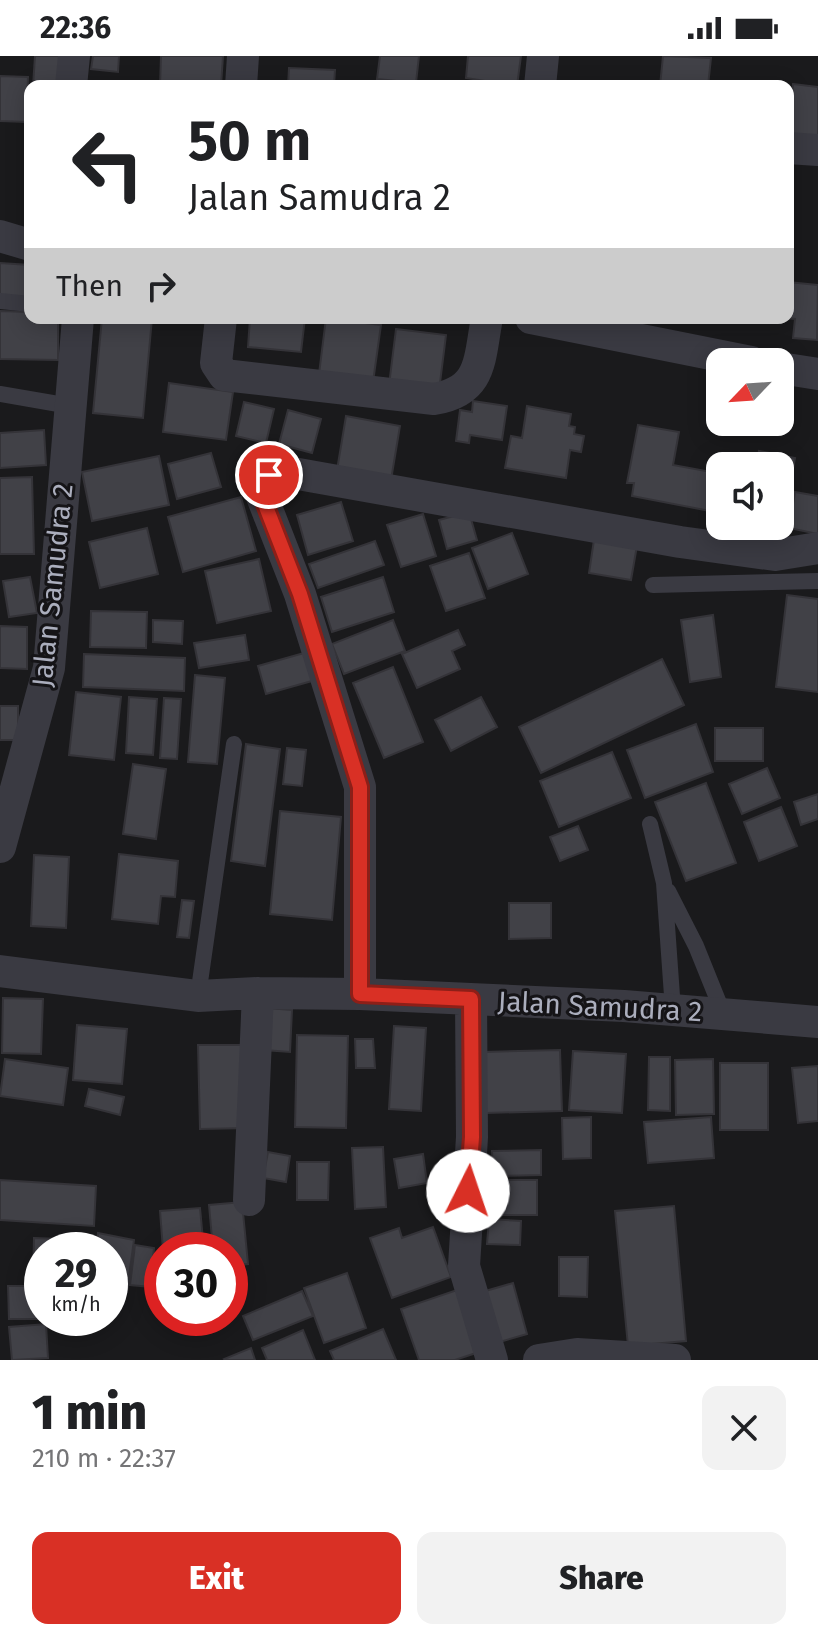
<!DOCTYPE html>
<html lang="en">
<head>
<meta charset="utf-8">
<style>
	:root { --surface:#fff; --page:#f2f2f2; --text:#202124; --muted:#757577; --accent:#d93025 }
	body { margin:0; font-family:"Fira Sans",sans-serif; background:var(--page); color:var(--text); height:100vh; display:flex; flex-direction:column; font-size:30px; white-space:nowrap }
	* { box-sizing:border-box; margin:0 }
	p { font-size:26px; color:var(--muted) }
	.icon { flex:none; width:44px; height:44px; fill:none; stroke:currentColor; stroke-width:2; stroke-linecap:round; stroke-linejoin:round }
	.map { position:relative; height:1304px; overflow:hidden }
	.side { display:flex; flex-direction:column; background:var(--surface); flex:1 }
	.side>* { flex:none }
	.hud { position:absolute; left:24px; top:24px; width:770px; height:244px; border-radius:16px; box-shadow:0 4px 20px #0003; background:#fff; color:var(--text); overflow:hidden }
	.needle { width:52px; rotate:245deg }
	.tools { position:absolute; left:706px; top:292px; display:grid; gap:16px }
	.tools a { display:grid; place-items:center; width:88px; height:88px; border-radius:16px; background:var(--surface); box-shadow:0 4px 20px #0003; font-size:40px }
	.speed { position:absolute; left:24px; top:1176px; display:flex; gap:16px; font-size:40px; font-weight:700; text-align:center }
	.speed>* { display:grid; place-content:center; width:104px; height:104px; border-radius:50%; background:var(--surface); box-shadow:0 4px 20px #0003; line-height:1 }
	.speed small { font-size:20px; font-weight:400 }
	.speed .limit { border:12px solid #d22; background:#fff; color:#111 }
	.pin { position:absolute; display:grid; place-items:center; width:68px; height:68px; color:#fff; margin:-34px; border:4px solid #fff; border-radius:50%; box-shadow:0 2px 8px #0007 }
	.me { position:absolute; width:88px; margin:-44px; rotate:4deg; stroke-linejoin:round; filter:drop-shadow(0 0 6px #0008) }
	.turn { display:flex; align-items:center; gap:28px; height:168px; padding:0 32px; font-size:36px }
	.turn .icon { width:104px; height:104px; stroke-width:2.5 }
	.turn b { display:block; font-size:56px; line-height:68px }
	.then { display:flex; align-items:center; height:76px; padding:0 32px; background:#0003; gap:16px; font-size:30px }
	.round { display:grid; place-items:center; flex:none; width:84px; height:84px; border-radius:16px; background:var(--page) }
	.overview { display:flex; align-items:center; justify-content:space-between; height:136px; padding:0 32px }
	h1 { font-size:48px; font-weight:800; line-height:60px }
	.button { display:flex; gap:16px; margin-top:auto; padding:16px 32px }
	.button a { flex:1; height:92px; border-radius:16px; background:var(--accent); color:#fff; font-size:32px; font-weight:800; line-height:92px; text-align:center }
	.button a+a { background:var(--page); color:var(--text) }
	.status { display:flex; justify-content:space-between; align-items:center; height:56px; padding:0 40px; background:var(--surface); direction:ltr }
	.status svg { height:22px; fill:currentColor }
	.map>svg:first-child { display:block }
	.building { fill:#414147; stroke:#343338; stroke-width:2 }
	.lines { fill:none; stroke-linecap:round; stroke-linejoin:round }
	.lane { stroke:#3a3a42; stroke-width:16 }
	.street { stroke:#3a3a42; stroke-width:32 }
	.route-casing { stroke:#8d1f18; stroke-width:20 }
	.route { stroke:#d93025; stroke-width:14 }
	.labels { text-anchor:middle; stroke-width:6; stroke-linejoin:round; paint-order:stroke }
	.street-label { font-size:28px; fill:#abaebd; stroke:#151417 }
</style>
</head>
<body>
<div class="status"><b>22:36</b><svg viewBox="0 0 49 12"><path d="M0 12V9h3v3zM5 12V6h3v6zM10 12V3h3v9zM15 12V0h3v12zM26 1h20v11H26zM47 4h2v5h-2z"/></svg></div>
<div class="map">
<svg width="818" height="1304" viewBox="0 0 818 1304">
	<rect width="100%" height="100%" fill="#1a1a1c"/>
	<path class="building" d="M35,0H69L67,30H33Z
		M93,0H119L118,16L91,13Z
		M161,0H223L221,30H160Z
		M380,0H419L416,27L377,23Z
		M468,0H521L517,30L466,22Z
		M663,0L711,2L708,30H660Z
		M289,12L335,14L334,30H288Z
		M0,20L28,21L26,66L0,65Z
		M728,26L780,29V30H728Z
		M793,28L818,31V93L788,89Z
		M0,207L30,209V242L0,240Z
		M788,226L818,229L817,284L793,282L795,263L786,262Z
		M0,255L30,256V262H58V304L0,303Z
		M102,262H152L143,362L93,357Z
		M250,262H305L301,296L248,291Z
		M326,262L381,269L373,326L319,318Z
		M396,273L446,279L439,335L389,329Z
		M169,327L233,336L226,384L163,376Z
		M473,345L507,350L502,384L470,379L469,387L456,385L460,354L472,356Z
		M244,346L274,353L266,387L236,380Z
		M527,350L571,358L569,370L575,371L574,378L584,380L581,396L570,394L566,422L505,412L511,380L522,382Z
		M288,354L321,363L312,397L279,388Z
		M346,360L400,370L391,424L337,414Z
		M638,369L679,376L673,409L717,417L710,455L632,440L634,427H627Z
		M44,374L46,409L0,412V377Z
		M759,395L795,402L784,459L780,458V410H756Z
		M211,397L221,431L177,443L168,408Z
		M159,400L169,449L92,465L82,416Z
		M32,421L34,498H0V422Z
		M795,436L818,440V478L789,472Z
		M241,441L256,495L183,516L168,461Z
		M341,446L353,485L308,499L297,459Z
		M469,456L477,484L447,493L439,464Z
		M423,458L436,500L401,511L387,469Z
		M147,472L158,518L100,532L89,486Z
		M512,477L528,518L488,533L472,492Z
		M595,477L638,484L631,524L589,517Z
		M375,485L384,509L318,532L309,508Z
		M469,497L485,542L446,555L430,510Z
		M259,503L271,555L217,567L205,515Z
		M30,521L37,557L9,561L3,525Z
		M383,521L394,556L332,576L321,541Z
		M787,539L818,543V636L776,631Z
		M91,555L147,556L146,592L90,591Z
		M713,559L721,621L690,626L681,564Z
		M153,564L183,565L182,588L153,586Z
		M393,564L405,595L344,618L332,588Z
		M0,570L27,571V613L0,612Z
		M458,574L465,589L452,595L460,613L417,632L402,598Z
		M245,579L249,604L199,612L194,587Z
		M304,597L312,625L266,638L258,610Z
		M84,598L185,602L184,635L83,631Z
		M662,603L684,649L541,717L519,671Z
		M393,611L423,686L384,702L353,627Z
		M195,619L225,622L217,708L188,706Z
		M76,636L121,641L114,704L69,699Z
		M129,641L157,643L153,699L126,697Z
		M481,641L497,671L451,695L435,664Z
		M164,642L181,643L177,703L160,702Z
		M0,650H18V684H0Z
		M696,668L713,716L645,742L627,694Z
		M715,672H763V705H715Z
		M246,688L280,693L265,810L231,805Z
		M287,692L306,694L302,730L283,728Z
		M612,696L631,742L559,771L540,725Z
		M133,708L166,713L156,783L123,778Z
		M767,712L780,742L742,758L729,728Z
		M706,727L736,807L686,825L655,746Z
		M818,738V763L801,769L794,746Z
		M781,751L797,790L759,805L744,766Z
		M280,755L341,761L332,864L270,858Z
		M578,770L588,794L560,805L550,781Z
		M119,798L178,805L175,841L161,840L158,868L112,863Z
		M34,799L69,801L66,872L31,870Z
		M182,844L194,845L189,882L177,881Z
		M509,847H551V882L509,883Z
		M3,942L43,943L41,998L2,997Z
		M267,952L292,954L290,996L264,994Z
		M77,969L127,973L122,1028L73,1024Z
		M394,970L426,972L421,1055L389,1053Z
		M297,979L348,980L346,1072L295,1071Z
		M355,983H373L375,1012H356Z
		M198,989H247L248,1072L200,1073Z
		M560,994L562,1055L486,1057L484,996Z
		M573,995L626,998L622,1057L569,1054Z
		M649,1001H670V1055L648,1054Z
		M5,1003L68,1012L63,1049L0,1040Z
		M713,1003L714,1058L676,1059L675,1004Z
		M720,1007H768V1074H720Z
		M818,1010V1065L798,1067L792,1012Z
		M89,1033L124,1041L120,1059L85,1050Z
		M591,1061V1102L563,1103L562,1062Z
		M711,1061L714,1102L648,1107L644,1066Z
		M383,1091L386,1151L355,1153L352,1092Z
		M541,1094V1119L493,1120L492,1095Z
		M268,1096L290,1100L286,1126L263,1122Z
		M423,1098L427,1127L399,1132L394,1103Z
		M297,1106H329L328,1144H297Z
		M0,1124L96,1130L94,1170L0,1164Z
		M491,1124H537V1159H491Z
		M242,1146L248,1208L230,1210V1194H213L209,1149Z
		M674,1150L686,1285L628,1290L615,1155Z
		M200,1152L204,1194H163L160,1155Z
		M489,1163L521,1165L520,1189L487,1188Z
		M433,1171L451,1221L392,1242L370,1182L399,1172L402,1182Z
		M98,1177L134,1184L127,1236L110,1234V1194H96Z
		M34,1182L86,1184L85,1194H42V1220H33Z
		M135,1189L154,1192L150,1231L130,1229Z
		M559,1201H588L587,1241L559,1240Z
		M347,1217L366,1272L324,1287L304,1232Z
		M513,1227L527,1278L496,1287L482,1236Z
		M8,1230H42V1262L70,1263H9Z
		M457,1234L479,1296L455,1304H419L401,1253Z
		M302,1235L313,1260L253,1284L243,1260Z
		M46,1268L48,1302L12,1304L9,1271Z
		M383,1273L396,1304H334L330,1295Z
		M303,1274L315,1304H267L262,1292Z
		M251,1292L255,1304H225L224,1303Z"/>
	<g class="lines">
		<path class="lane" d="M0,245L30,248
			M0,338L70,350
			M653,529L818,525
			M650,768L664,827L673,954
			M668,835L696,890L723,957
			M198,940L234,688"/>
		<path class="street" d="M71,30L74,0
			M241,30L243,0
			M540,30L543,0
			M788,92L818,94
			M0,180L30,189
			M221,262L216,307L224,319L434,343C483,335 479,303 487,262
			M531,262L751,306
			M780,312L818,318
			M0,791L49,612L78,262
			M0,915L198,940L258,937L360,938L624,950L818,966
			M360,938V731L300,538L261,438L260,430L263,423L287,416L680,486L775,499L818,492
			M471,943L472,1081L464,1210L492,1304
			M249,1144L258,937
			M539,1304L577,1298L675,1304"/>
	</g>
	<g class="lines">
		<defs>
			<path id="route" d="M269,419C261,424 260,429 261,438L300,538L360,731V938L471,943L472,1081L468,1135"/>
		</defs>
		<use href="#route" class="route-casing"/>
		<use href="#route" class="route"/>
	</g>
	<g class="labels">
		<g class="street-label">
			<text transform="translate(52 529) rotate(-84)" y="10">Jalan Samudra 2</text>
			<text transform="translate(600 950) rotate(3)" y="10">Jalan Samudra 2</text>
		</g>
	</g>
</svg>
<div class="tools">
<a><svg class="needle" viewBox="-14 -14 28 28"><path d="M0-13l5 13h-10z" fill="#e53935"/><path d="M0 13l5-13h-10z" fill="#757577"/></svg></a>
<a><svg class="icon" aria-label="sound" viewBox="0 0 24 24"><path d="M4 9h4l5-4v14l-5-4H4zM17 9q2 3 0 6"/></svg></a>
</div>
<div class="speed"><div>29<small>km/h</small></div><div class="limit">30</div></div>
<div class="pin" style="left:269px;top:419px;background:#d93025"><svg class="icon" aria-label="arrive" viewBox="0 0 24 24"><path d="M6 21V4h12l-3 4 3 4H6"/></svg></div>
<svg class="me" style="left:468px;top:1135px" viewBox="-20 -20 40 40"><circle r="19" fill="#fff"/><path d="M0-13L10 11 0 6-10 11z" fill="#d93025"/></svg>
<div class="hud">
<div class="turn"><svg class="icon" aria-label="left" viewBox="0 0 24 24"><path d="M17 20v-9H6M10 6l-5 5 5 5"/></svg><div><b>50 m</b>Jalan Samudra 2</div></div>
<div class="then">Then<svg class="icon" aria-label="right" viewBox="0 0 24 24"><path d="M7 20v-9h11M14 6l5 5-5 5"/></svg></div>
</div>
</div>
<section class="side">
<div class="overview"><div><h1>1 min</h1><p>210 m · 22:37</p></div><a class="round"><svg class="icon" aria-label="close" viewBox="0 0 24 24"><path d="M6 6l12 12M18 6L6 18"/></svg></a></div>
<div class="button"><a>Exit</a><a>Share</a></div>
</section>
</body>
</html>
